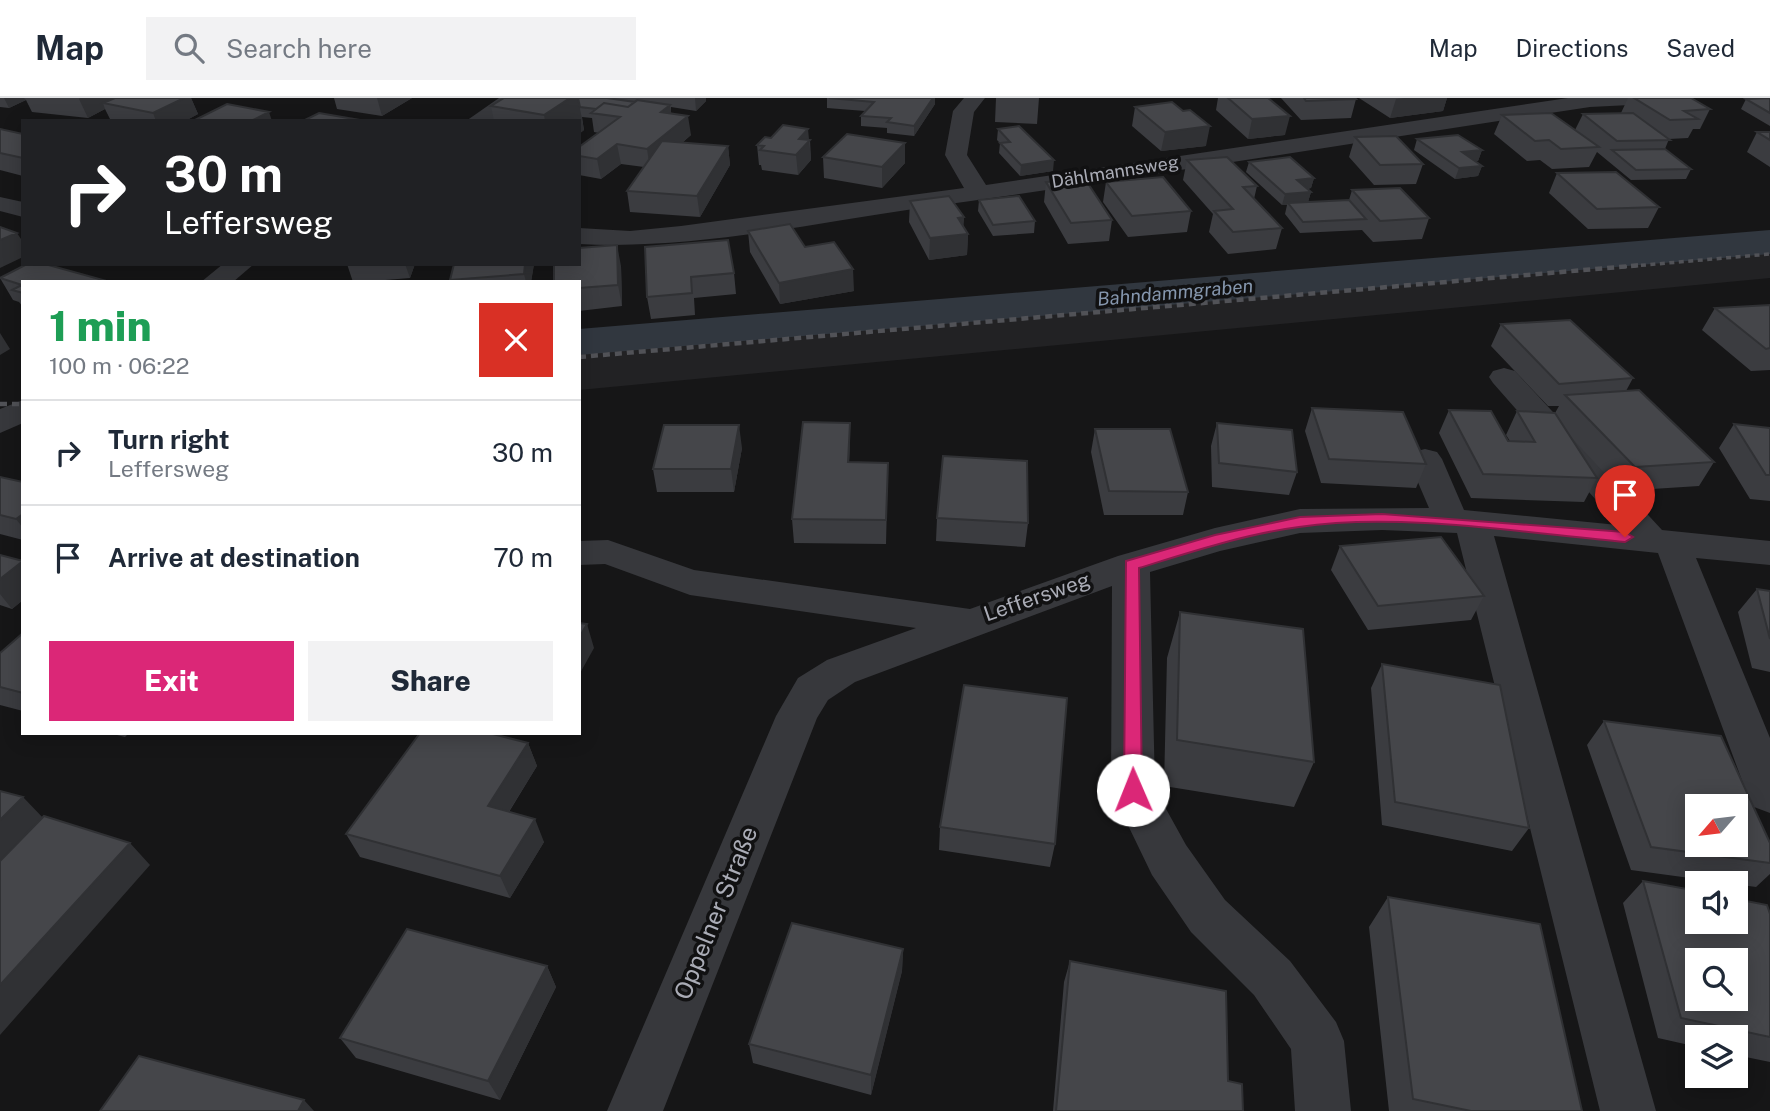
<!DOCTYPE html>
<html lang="en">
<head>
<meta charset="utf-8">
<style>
	:root { --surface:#fff; --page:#f2f2f3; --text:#1f2937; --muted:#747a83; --line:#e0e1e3; --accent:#db2777 }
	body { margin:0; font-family:"Public Sans",sans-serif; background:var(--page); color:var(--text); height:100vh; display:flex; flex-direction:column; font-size:26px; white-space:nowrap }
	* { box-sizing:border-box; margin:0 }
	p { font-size:23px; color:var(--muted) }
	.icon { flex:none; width:38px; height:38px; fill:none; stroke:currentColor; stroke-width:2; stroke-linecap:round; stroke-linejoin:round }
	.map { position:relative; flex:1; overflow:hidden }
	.side { position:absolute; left:21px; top:182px; width:560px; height:455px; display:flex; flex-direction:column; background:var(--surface); border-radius:0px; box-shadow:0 4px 18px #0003 }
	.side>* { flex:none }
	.guide { position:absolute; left:21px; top:21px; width:560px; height:147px; border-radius:0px; box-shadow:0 4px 18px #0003; background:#202124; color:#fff; overflow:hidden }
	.needle { width:46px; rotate:242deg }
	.controls { position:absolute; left:1685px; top:696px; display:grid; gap:14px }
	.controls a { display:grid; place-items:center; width:63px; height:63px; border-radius:0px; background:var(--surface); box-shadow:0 4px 18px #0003; font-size:35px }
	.pin { position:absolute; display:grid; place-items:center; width:60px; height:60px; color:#fff; margin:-72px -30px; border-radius:50% 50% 50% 0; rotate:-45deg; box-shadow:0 0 7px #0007 }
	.pin .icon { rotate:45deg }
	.me { position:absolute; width:77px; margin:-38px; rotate:359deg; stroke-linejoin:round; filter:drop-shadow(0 0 5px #0008) }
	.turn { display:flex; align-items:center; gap:24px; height:147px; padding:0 28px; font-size:32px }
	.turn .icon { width:91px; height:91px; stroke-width:2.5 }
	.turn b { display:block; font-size:49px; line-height:60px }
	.round { display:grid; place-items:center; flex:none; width:74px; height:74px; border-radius:0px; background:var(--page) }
	.head { display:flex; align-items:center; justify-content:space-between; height:119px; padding:0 28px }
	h1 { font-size:42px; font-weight:800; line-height:52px; color:#1e9e55 }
	.cta { display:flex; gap:14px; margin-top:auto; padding:14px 28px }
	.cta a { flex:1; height:80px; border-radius:0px; background:var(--accent); color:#fff; font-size:28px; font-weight:800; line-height:80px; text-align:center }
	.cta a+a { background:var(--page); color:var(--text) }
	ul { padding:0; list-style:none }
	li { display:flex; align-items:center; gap:21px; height:105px; padding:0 28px; border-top:2px solid var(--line) }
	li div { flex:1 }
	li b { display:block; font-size:26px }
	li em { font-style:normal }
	header { display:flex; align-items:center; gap:42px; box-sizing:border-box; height:98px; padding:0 35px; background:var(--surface); border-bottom:2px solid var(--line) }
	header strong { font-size:33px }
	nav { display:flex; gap:38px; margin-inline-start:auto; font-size:24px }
	.search { width:490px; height:63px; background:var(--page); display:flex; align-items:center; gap:18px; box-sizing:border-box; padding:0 24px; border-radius:0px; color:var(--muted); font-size:26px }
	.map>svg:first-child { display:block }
	.built { fill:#222224 }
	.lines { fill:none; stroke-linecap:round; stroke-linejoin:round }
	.canal { fill:#31373f; fill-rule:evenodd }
	.minor { fill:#37383c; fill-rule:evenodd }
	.rail-far1 { stroke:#515257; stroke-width:3.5; stroke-dasharray:5 4.5; stroke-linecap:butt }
	.rail { stroke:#515257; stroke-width:4.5; stroke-dasharray:7 5; stroke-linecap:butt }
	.wall { fill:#3b3c40 }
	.shaded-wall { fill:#303134 }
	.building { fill:#45464a; stroke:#303134; stroke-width:2; fill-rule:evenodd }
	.route { fill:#db2777; stroke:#8e194d; stroke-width:2 }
	.labels { text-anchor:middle; stroke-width:7; stroke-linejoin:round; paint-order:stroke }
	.far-street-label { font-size:18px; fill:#aaacb6; stroke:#111112 }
	.far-water-label { font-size:19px; font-style:italic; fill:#8596ad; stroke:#111112 }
	.street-label { font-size:21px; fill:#aaacb6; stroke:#111112 }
	.near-street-label { font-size:24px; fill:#aaacb6; stroke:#111112 }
</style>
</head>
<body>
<header>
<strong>Map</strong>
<div class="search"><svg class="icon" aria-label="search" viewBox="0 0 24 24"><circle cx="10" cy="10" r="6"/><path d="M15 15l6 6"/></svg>Search here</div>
<nav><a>Map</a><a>Directions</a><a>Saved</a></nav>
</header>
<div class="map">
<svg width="1770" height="1013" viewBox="0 0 1770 1013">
	<rect width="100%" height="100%" fill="#161617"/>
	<path class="built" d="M1770,133V180L579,292V238Z"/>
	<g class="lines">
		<path class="canal" d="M1770,132V156L579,257V231Z"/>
		<path class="minor" d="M499,0H524L492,23H466Z
			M964,0H985L974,14L967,57L986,87L1568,0H1660L1650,6L1590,9C1367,43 1144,79 920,110C808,126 693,152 579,146V130L630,133L681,128L964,90L945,57L953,13Z
			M0,99L23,104V119L0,113Z
			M223,166H254L233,184H201Z
			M1504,270L1515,273L1662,432L1770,443V467L1696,460L1770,640V715L1754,709L1747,696L1658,455L1494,438L1656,1013H1600L1457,435L1382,432L1300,435L1220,453L1150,474L1155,691L1186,747L1225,802L1290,863L1336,924L1344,943L1351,1013H1295L1291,951L1254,897L1191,834L1152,777L1111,692L1112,488L855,584L828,602L817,620L663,1013H607L776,618L798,580L827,562L916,530L690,497L605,466L579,467V443L608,442L694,472L970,511L1118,458L1215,430L1300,411L1429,410L1408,361L1413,354L1425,351L1437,354L1442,361L1464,412L1618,427L1493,285L1489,279L1493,273Z
			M23,302V325L0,335V311Z"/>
		<path class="rail-far1" d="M1622,169L1770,156"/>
		<path class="rail" d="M579,259L1642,167
			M0,306H23"/>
	</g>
	<path class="wall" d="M0,0H191L198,16L185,23H111L105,11L88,20L32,14L26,2L9,10L0,9Z
		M334,0H412L382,18L337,11Z
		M504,0H706V3L696,13L671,9V15L691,37L682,45L728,48L730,67L700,119L630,114L627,93L644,69L621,66L601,81L579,77V49L599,35L594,34L592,20L582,19L584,32L579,36V23H494L491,8Z
		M827,0L935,6L914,38L887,35V30L861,28V18L865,13L827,10Z
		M996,0H1039L1037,26L995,24Z
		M1218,0H1268L1285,37L1248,41L1216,12Z
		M1281,0H1355L1356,1L1351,20L1301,22Z
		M1359,0H1447L1443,13L1390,20Z
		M1628,0H1691L1710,11L1700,31H1693L1688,40L1669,41L1665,51L1691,71L1686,81L1631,82L1597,54L1589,69L1552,71L1540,62L1527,63L1494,36L1502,17L1575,32L1583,16L1621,15Z
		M1770,0V28L1741,11L1746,1Z
		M1135,9L1206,48L1161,53L1132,28Z
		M0,31L23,36V78L0,72Z
		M998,31L1053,73L1020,78L999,55L1000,45L997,42Z
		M1757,34H1770V69L1747,54Z
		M1355,39L1423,66L1416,86L1374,87L1349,59Z
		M1417,41L1482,52L1478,63H1475L1482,68L1478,78L1455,81L1414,52Z
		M810,42L811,62L798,77L762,72L761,67H759L757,47Z
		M823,59L905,65L882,90L824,80Z
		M1187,62L1257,88L1254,101L1282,130L1276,151L1228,156L1209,134L1213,116L1183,82Z
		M1249,64L1314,80L1311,90L1308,91L1311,94L1308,104L1349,102L1352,92L1429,120L1422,141L1373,144L1362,132L1300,135L1285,116L1287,107H1282L1246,74Z
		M1557,75L1659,109L1648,130L1588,131L1549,95Z
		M1046,84L1112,122L1109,143L1068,146L1044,104Z
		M1106,84L1191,113L1187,134L1128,139L1103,104Z
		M979,102L1035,123L1034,135L993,138L978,113Z
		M910,103L964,119L963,128L968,136L967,157L929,162L909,124Z
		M748,133L805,149L854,193L780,206L750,154Z
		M645,149L734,175L736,196L694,200L695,217L651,221L647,199Z
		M347,166H415L410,180L361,184H353Z
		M534,166L531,184H451L450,182Z
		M621,168L622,208L579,213V184Z
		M0,180L23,184V209L19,204L13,202Z
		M1770,207V272L1751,273L1702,232L1715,210Z
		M1501,226L1633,280L1626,293L1714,364L1699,388L1621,393L1571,339L1597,380L1584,404L1471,400L1439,335L1449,312L1510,343L1506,337L1517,313L1555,315L1559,308H1548L1491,248Z
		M1312,310L1426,366L1416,390L1321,385L1305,333Z
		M850,325L849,364L888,365L886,446L794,445L792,421Z
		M1217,325L1297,374L1289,397L1212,389L1211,348Z
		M1734,326L1770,330V403L1750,401L1719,350Z
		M1095,331L1188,394L1183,417H1104L1091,354Z
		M742,350L734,394H657L653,371Z
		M0,379L23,384V442L0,436Z
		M937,420L1028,425L1025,449L936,443Z
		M1340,448L1484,498L1471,522L1368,532L1331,472Z
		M0,457L23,463V502L12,511L0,507Z
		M1757,491L1770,493V574L1752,570L1738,514Z
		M1180,514L1314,664L1294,709L1164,688L1167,560Z
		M23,535V613L0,607V555Z
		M1382,566L1529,730L1512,753L1382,727L1371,590Z
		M1604,623L1770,745V776L1756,789L1631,772L1587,647Z
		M109,635H129L125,639Z
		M528,645L537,668L509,714L544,744L510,800L360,759L346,736Z
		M940,729L1055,746L1050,769L939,752Z
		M1643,783L1770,816V964L1736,957V940H1698V949L1658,940L1623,805Z
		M1388,799L1582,1013H1389L1369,829Z
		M903,851L902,873L871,997L753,965L749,946Z
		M1070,863L1228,983L1243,1013H1053L1064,884Z
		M547,868L556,889L500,1002L356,960L340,940Z"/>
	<path class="shaded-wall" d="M4,0H24L26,2L9,10Z
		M80,0H114L103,5L105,11L88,20L79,1Z
		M170,0H191L198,16L185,23H156L153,15Z
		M377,0H412L382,18Z
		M570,0H578L584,32L579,36V23H545L544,17Z
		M695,0H706V3L696,13Z
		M933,0H935V6L914,38V28Z
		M1405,0H1447L1443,13L1390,20L1396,1Z
		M670,7L673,26L661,14Z
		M269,14L272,23H251Z
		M688,18L691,37L650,71L647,51Z
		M1290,18L1285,37L1248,41L1252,21Z
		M1210,28L1206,48L1161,53L1165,34Z
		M808,31L811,62L798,77L796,57L799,41Z
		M905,45V65L882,90V69Z
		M617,46L621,66L601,81L597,61Z
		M728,48L730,67L700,119L697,98Z
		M1482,52L1478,63L1459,65L1462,54Z
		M1054,62L1053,73L1020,78L1021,67Z
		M1482,68L1478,78L1455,81L1459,70Z
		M1314,80L1311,90L1294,92L1297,82Z
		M1311,94L1308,104L1288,105L1287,107H1282L1285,96Z
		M964,119L963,136H968L967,157L929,162L930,140L958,120Z
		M17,135L23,144V159L0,170V142Z
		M617,147L621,168L622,208L618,187Z
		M405,166H415L410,180Z
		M525,166H534L531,184H526L524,176Z
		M853,171L854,193L780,206L779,185Z
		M0,235L10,251L0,257Z
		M850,325V348L848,388V364Z
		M739,327L742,350L734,394L731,371Z
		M23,416V430L16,421Z
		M23,464V502L12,511L0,496V481Z
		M587,526L594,550L579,577V540Z
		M528,645L537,668L498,731L488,708Z
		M23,699L45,722L0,768V722Z
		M535,721L544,744L510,800L500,778Z
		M130,745L150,767L0,937V887Z
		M903,851L902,873L871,997V977Z
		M547,868L556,889L500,1002L488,983Z
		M304,1002L314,1013H298Z"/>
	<path class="building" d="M115,0H184L153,15L103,5Z
		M504,0H570L544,17L491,8Z
		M578,0H607L635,4L628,9L604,5L596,11L580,9Z
		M829,0H933L914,28L887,24L891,20L861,18L874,4Z
		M1228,0H1268L1290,18L1252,21Z
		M1304,0H1355L1356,1L1306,3Z
		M1634,0H1691L1710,11L1684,13L1698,21L1670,22Z
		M1770,0V15L1746,1Z
		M637,2L670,7L661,14L688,18L647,51L617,46L597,61L579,58V49L620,19L591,15L604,5L628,9Z
		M1172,4L1183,13L1190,12L1210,28L1165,34L1135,9Z
		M227,6L269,14L251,23H193Z
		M319,15L360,22L303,23Z
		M1551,15L1599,49L1561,51L1549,42L1535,43L1502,17Z
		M1633,15L1670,42L1617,43L1583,16Z
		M783,27L808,31L799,41L810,42L796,57L760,52L764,48L757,47L765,39L771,40Z
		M1019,28L1054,62L1021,67L1000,45L1010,44L998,31Z
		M0,31L23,36V60L0,55Z
		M1757,34H1770V42Z
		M847,36L905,45L882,69L823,59Z
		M1458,37L1482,52L1462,54L1482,68L1459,70L1417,41Z
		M1396,38L1423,66L1380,67L1355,39Z
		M662,43L728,48L697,98L627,93Z
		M1665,51L1691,71L1636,72L1612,52Z
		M1227,59L1257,88L1243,89L1282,130L1233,134L1214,113L1233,111L1187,62Z
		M1290,59L1314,80L1297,82L1311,94L1285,96L1249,64Z
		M1616,74L1659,109L1597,111L1557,75Z
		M1163,79L1191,113L1132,118L1106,84Z
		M1085,81L1112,122L1071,125L1046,84Z
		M1400,90L1429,120L1380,123L1352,92Z
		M949,98L964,119L958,120L968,136L930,140L910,103Z
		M1019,98L1035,123L993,127L979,102Z
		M1349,102L1366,121L1303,124L1288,105Z
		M790,126L805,149L834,144L853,171L779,185L748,133Z
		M0,129L17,135L0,142Z
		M728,142L734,175L691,179L692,195L647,199L645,149Z
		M617,147L618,187L579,190V184H554V166H579V150Z
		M27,166H45L110,184H23V195L12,192L22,187L0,180Z
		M454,166H525L524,176L450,182Z
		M1770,207V250L1766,251L1715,210Z
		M1570,222L1633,280L1559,286L1501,226Z
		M1639,292L1714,364L1635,369L1565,297Z
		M1312,310L1403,314L1426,366L1329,361Z
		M1449,312L1491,313L1508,343L1535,344L1517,313L1555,315L1597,380L1483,376Z
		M803,324L850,325L848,364L888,365L886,422L792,421Z
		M1217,325L1292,332L1297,374L1219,365Z
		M1734,326L1770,330V377H1766Z
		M664,327H739L731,371H653Z
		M1095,331H1170L1188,394L1109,393Z
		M943,358L1027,363L1028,425L937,420Z
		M0,379L23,384V416L16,421L0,417Z
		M1441,439L1484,498L1378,508L1340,448Z
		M0,457L23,463L0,481Z
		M1757,491L1770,493V541Z
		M1180,514L1303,531L1314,664L1177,642Z
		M579,525L587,526L579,540Z
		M23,535V595L0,589V555Z
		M1382,566L1500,587L1529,730L1395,704Z
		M964,587L1067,600L1055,746L940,729Z
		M1604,623L1721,638L1770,745V765L1651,749ZM1698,709H1736V747H1698Z
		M420,635H489L528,645L488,708L535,721L500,778L346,736Z
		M0,693L23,699L0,722Z
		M44,718L130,745L0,887V763Z
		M1643,783L1698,793V824H1736V801L1767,807L1770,816V939L1681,920ZM1698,863H1736V901H1698Z
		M1388,799L1540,826L1582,1013H1471L1413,1001Z
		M792,825L903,851L871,977L749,946Z
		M407,831L547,868L488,983L340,940Z
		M1070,863L1226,893L1228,983L1242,986L1243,1013H1056Z
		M139,958L304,1002L298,1013H100Z"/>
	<path class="route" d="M1382,416L1625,434L1633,439L1625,444C1525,435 1398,414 1299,429C1245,436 1191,454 1139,470L1142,692L1140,697H1127L1124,692L1126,463L1215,437L1300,419Z"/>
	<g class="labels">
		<g class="far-street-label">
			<text transform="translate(1115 74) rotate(-9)" y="6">Dählmannsweg</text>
		</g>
		<g class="far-water-label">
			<text transform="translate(1175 194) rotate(-5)" y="7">Bahndammgraben</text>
		</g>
		<g class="street-label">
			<text transform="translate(1037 499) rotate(-19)" y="7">Leffersweg</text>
		</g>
		<g class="near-street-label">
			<text transform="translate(716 815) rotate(-68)" y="8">Oppelner Straße</text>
		</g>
	</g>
</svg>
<div class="controls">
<a><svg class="needle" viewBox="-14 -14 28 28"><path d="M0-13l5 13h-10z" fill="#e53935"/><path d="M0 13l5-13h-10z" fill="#747a83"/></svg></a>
<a><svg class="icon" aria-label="sound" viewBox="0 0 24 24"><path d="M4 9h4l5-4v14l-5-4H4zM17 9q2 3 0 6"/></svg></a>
<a><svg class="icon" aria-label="search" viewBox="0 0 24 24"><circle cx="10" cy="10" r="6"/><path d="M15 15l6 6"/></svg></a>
<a><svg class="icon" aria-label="layers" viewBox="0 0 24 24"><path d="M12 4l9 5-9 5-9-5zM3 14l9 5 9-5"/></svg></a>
</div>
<div class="pin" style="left:1625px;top:439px;background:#d93025"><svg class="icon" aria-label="arrive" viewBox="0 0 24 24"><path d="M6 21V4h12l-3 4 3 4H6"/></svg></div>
<svg class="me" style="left:1133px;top:692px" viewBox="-20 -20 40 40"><circle r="19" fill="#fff"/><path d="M0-13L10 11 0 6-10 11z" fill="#db2777"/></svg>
<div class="guide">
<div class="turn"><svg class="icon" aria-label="right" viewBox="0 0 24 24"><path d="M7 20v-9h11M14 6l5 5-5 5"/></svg><div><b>30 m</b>Leffersweg</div></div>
</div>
<section class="side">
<div class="head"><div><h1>1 min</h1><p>100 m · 06:22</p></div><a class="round" style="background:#d93025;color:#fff"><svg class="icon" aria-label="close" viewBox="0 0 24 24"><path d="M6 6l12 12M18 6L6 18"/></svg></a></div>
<ul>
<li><svg class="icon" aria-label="right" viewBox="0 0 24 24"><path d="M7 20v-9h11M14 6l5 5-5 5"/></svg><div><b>Turn right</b><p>Leffersweg</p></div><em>30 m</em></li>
<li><svg class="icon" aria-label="arrive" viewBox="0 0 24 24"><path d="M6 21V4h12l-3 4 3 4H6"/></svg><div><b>Arrive at destination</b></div><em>70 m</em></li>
</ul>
<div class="cta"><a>Exit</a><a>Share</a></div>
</section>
</div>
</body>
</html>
